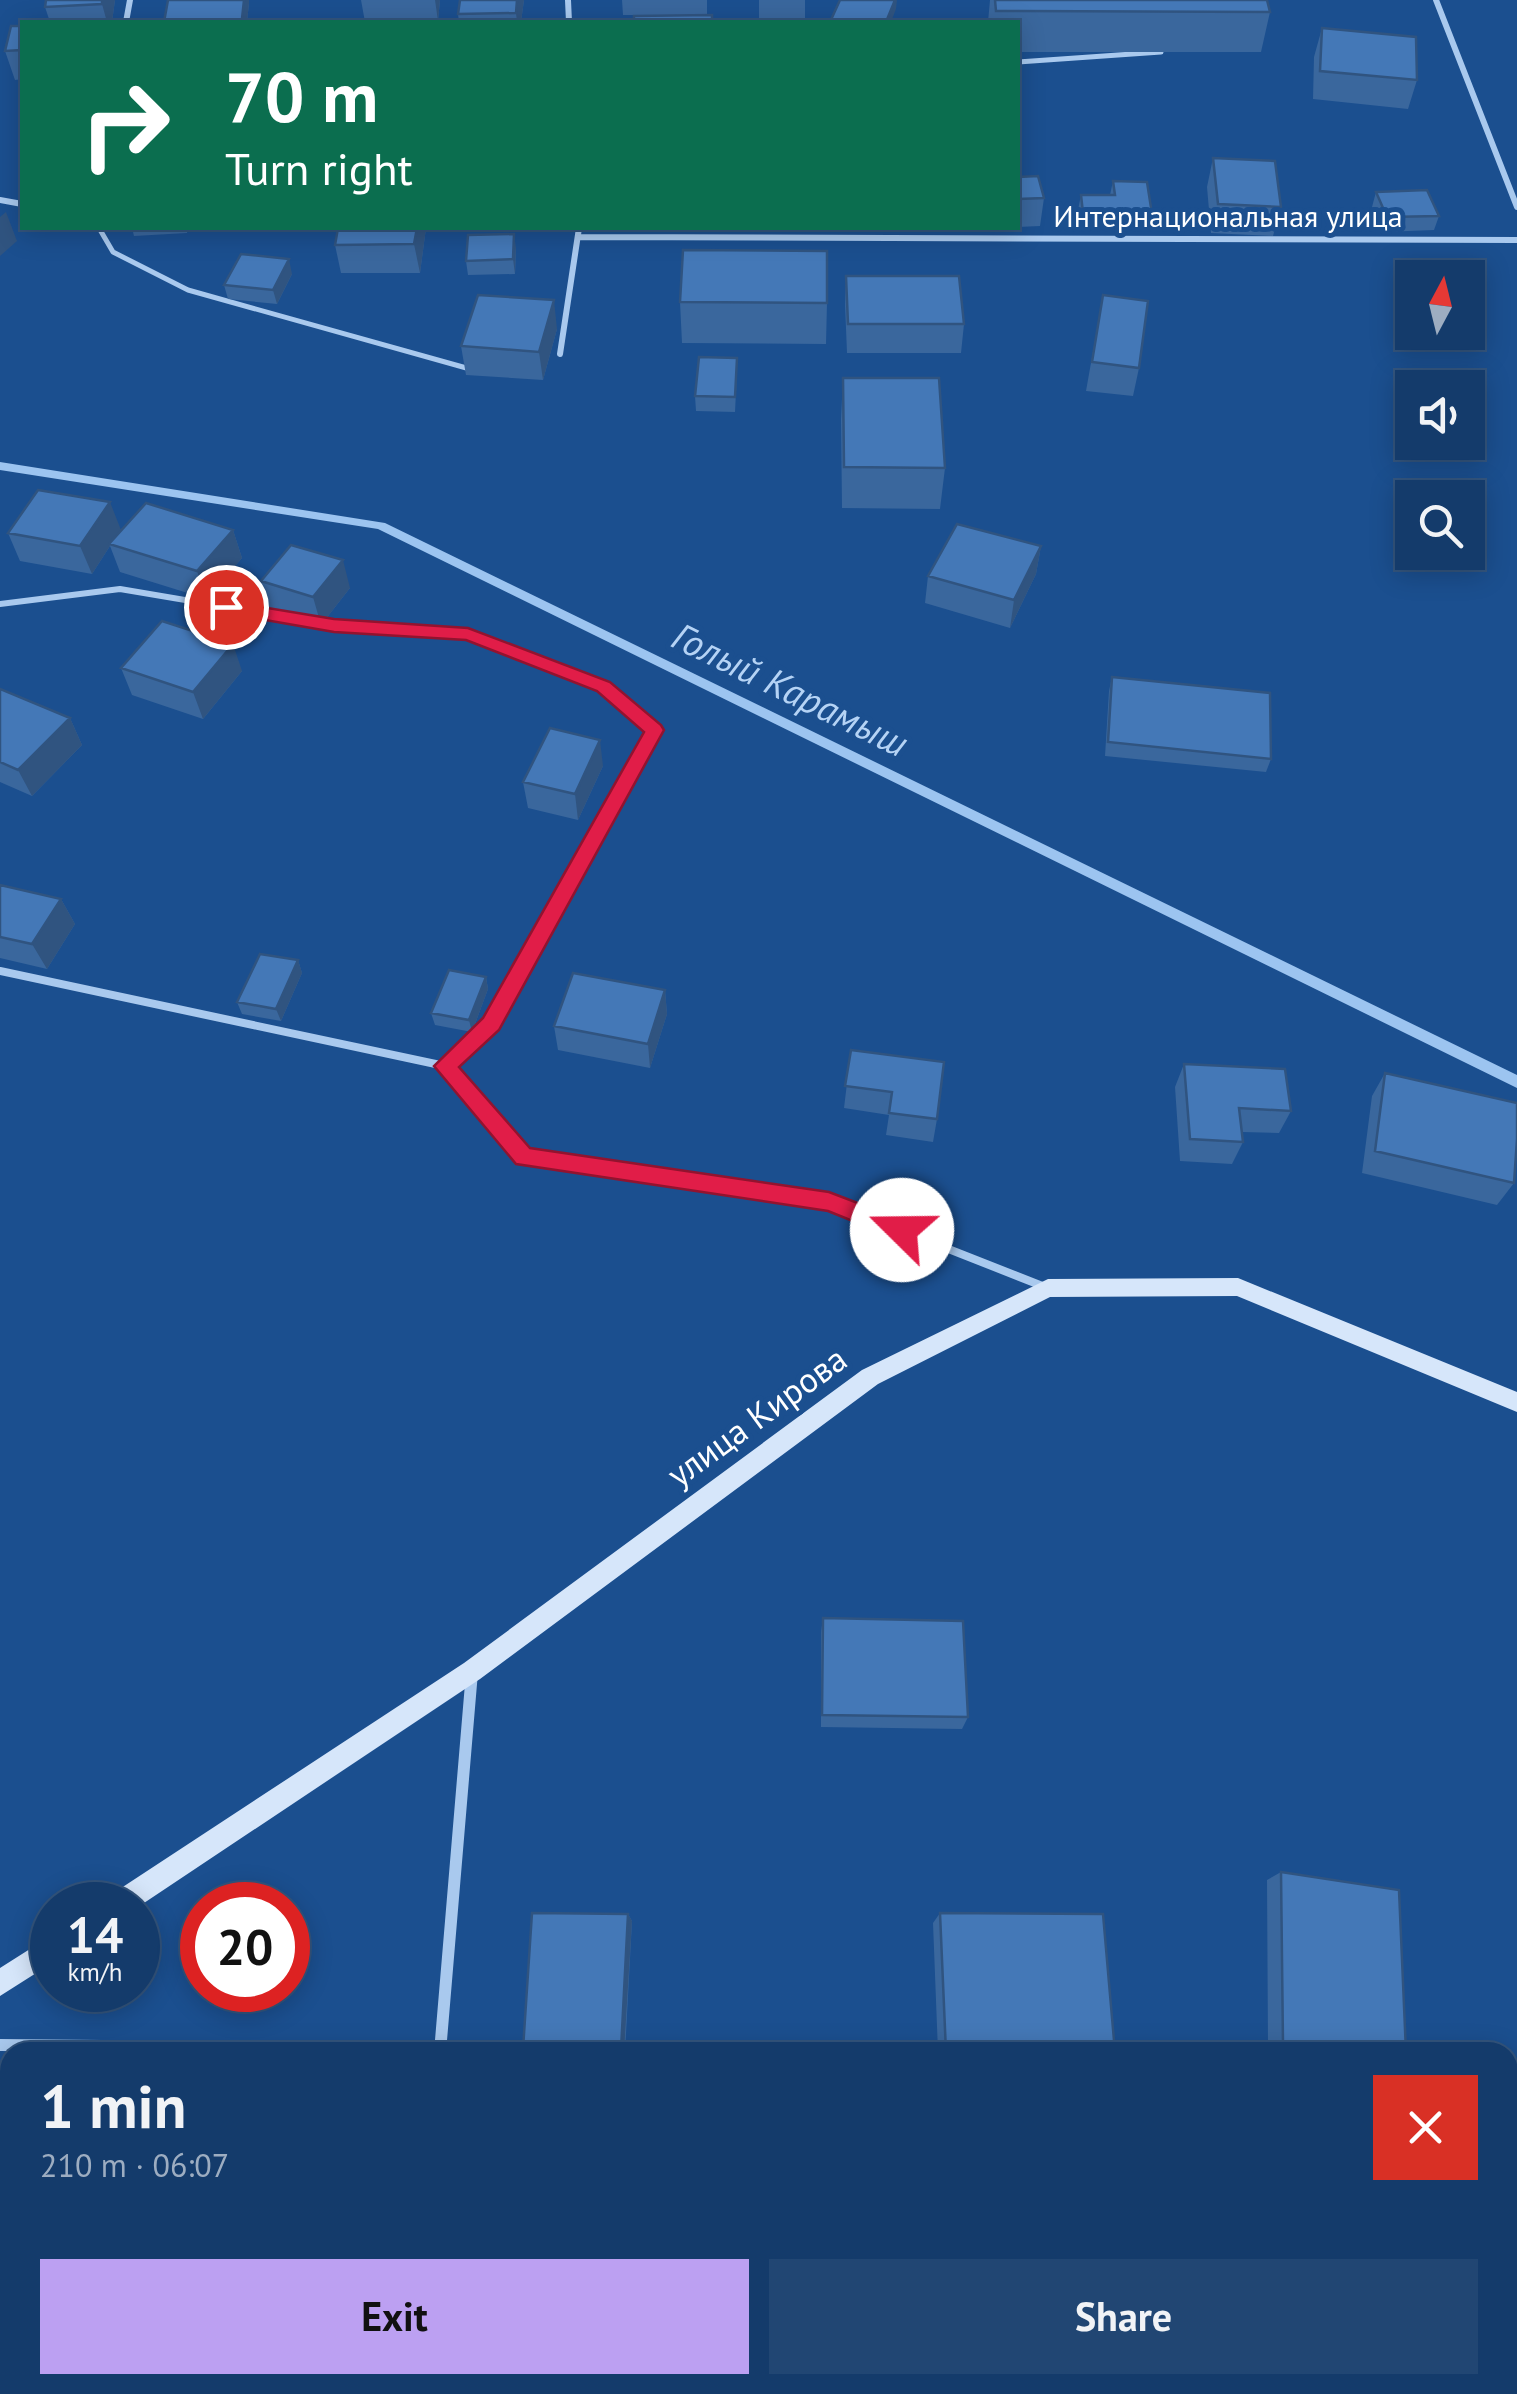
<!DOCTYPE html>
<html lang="en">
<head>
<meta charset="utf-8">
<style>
	:root { --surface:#143b6b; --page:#214673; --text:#f1f3f6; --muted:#9dadc1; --line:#33557e; --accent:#bca0f2 }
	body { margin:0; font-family:"PT Sans",sans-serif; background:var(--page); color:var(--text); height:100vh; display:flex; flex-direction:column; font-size:38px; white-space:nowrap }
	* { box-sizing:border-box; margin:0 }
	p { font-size:32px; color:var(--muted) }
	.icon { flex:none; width:55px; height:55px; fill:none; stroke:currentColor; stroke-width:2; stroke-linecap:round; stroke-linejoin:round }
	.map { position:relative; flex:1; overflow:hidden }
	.sheet { position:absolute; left:0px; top:2042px; width:1518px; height:352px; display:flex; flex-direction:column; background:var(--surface); border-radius:30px 30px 0 0; box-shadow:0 5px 25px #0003,0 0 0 2px var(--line) }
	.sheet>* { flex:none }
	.top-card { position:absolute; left:20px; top:20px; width:1000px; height:210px; border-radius:0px; box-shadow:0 5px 25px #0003,0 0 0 2px var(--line); background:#0b6e4f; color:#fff; overflow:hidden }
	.needle { width:65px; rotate:7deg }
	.buttons { position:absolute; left:1395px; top:260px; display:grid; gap:20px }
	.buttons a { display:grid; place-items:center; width:90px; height:90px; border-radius:0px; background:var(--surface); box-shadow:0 5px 25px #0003,0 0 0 2px var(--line); font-size:50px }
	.speed { position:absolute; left:30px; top:1882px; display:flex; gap:20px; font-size:50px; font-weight:700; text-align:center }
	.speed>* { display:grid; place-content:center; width:130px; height:130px; border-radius:50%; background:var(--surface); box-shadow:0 5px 25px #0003,0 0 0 2px var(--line); line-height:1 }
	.speed small { font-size:25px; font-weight:400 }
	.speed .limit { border:15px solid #d22; background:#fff; color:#111 }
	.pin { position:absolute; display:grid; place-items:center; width:85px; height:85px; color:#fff; margin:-42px; border:5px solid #fff; border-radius:50%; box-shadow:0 2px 10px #0007 }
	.me { position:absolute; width:110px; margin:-55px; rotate:292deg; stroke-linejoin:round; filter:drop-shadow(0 0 8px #0008) }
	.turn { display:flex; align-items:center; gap:35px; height:210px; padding:0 40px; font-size:45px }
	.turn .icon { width:130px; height:130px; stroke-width:2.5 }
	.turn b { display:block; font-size:70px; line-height:85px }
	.round { display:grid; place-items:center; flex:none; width:105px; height:105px; border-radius:0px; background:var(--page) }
	.summary { display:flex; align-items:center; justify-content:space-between; height:170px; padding:0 40px }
	h1 { font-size:60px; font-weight:800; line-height:75px }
	.action { display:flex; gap:20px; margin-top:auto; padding:20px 40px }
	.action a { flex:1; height:115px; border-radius:0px; background:var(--accent); color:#111; font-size:40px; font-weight:800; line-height:115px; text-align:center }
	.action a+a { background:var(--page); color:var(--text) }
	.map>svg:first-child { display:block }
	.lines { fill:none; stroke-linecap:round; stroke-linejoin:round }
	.stream { fill:#9cc4f0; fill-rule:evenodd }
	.lane-far2 { stroke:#a9c9ee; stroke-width:5 }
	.lane-far1 { stroke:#a9c9ee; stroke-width:6 }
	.lane { stroke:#a9c9ee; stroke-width:8 }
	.street-far1 { stroke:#a9c9ee; stroke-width:6 }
	.street { stroke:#a9c9ee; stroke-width:12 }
	.secondary { fill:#d6e6fa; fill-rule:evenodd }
	.wall { fill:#3a679d }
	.shaded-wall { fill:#305480 }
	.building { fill:#4478b7; stroke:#305480; stroke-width:2.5 }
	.route { fill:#e11d48; stroke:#92132f; stroke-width:2.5 }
	.labels { text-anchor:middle; stroke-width:10; stroke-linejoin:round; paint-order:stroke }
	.far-street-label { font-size:30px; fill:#fff; stroke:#1b4f8f }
	.street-label { font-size:35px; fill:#fff; stroke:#1b4f8f }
	.water-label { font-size:38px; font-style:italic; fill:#b5d3f5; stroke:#1b4f8f }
</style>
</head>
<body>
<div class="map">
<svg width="1517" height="2394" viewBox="0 0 1517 2394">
	<rect width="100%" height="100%" fill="#1b4f8f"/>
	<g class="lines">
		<path class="stream" d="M0,462L385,523L1517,1075V1088L378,529L0,470Z"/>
		<path class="lane-far2" d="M1018,62L1161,52
			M99,228L113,252L188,290L470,369"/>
		<path class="lane-far1" d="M0,604L120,589L333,625L468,634L604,687L655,730L537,941"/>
		<path class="lane" d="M0,971L445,1066L524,1157L829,1202L1045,1287
			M445,1066L491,1024L539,939"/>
		<path class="street-far1" d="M568,0L569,22
			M1436,0L1517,207
			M126,22L130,0
			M0,200L22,204
			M580,237L1517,240
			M560,354L579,228"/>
		<path class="street" d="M0,2045L534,2050
			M616,2051L679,2052
			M440,2052L472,1672
			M407,2394L408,2385"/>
		<path class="secondary" d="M1238,1278L1517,1392V1412L1237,1296L1050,1297L878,1384L480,1679L138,1907L106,1905L109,1896L464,1663L862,1370L1048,1279Z
			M52,1935V1963L0,1996V1968Z"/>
	</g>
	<path class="wall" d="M115,0L112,22H50L45,7Z
		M168,0L249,3L247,22H164Z
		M361,0H440L438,21L365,22Z
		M460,0H524L521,22H459L458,14Z
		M622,0H707V15H623Z
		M759,0H805V22H759Z
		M990,0H1267L1270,12L1261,52H1018V22H988Z
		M22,26V79L15,80L5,51Z
		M1322,28L1417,80L1408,109L1313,99L1314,57Z
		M1213,158L1281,207L1273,236L1211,233L1207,187Z
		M1018,177L1044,198L1040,226L1018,227Z
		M1113,181L1152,214L1149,229L1081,228L1078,210L1081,195H1110Z
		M1376,192L1439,216L1434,230L1382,232L1372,207Z
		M132,228H188L187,233L134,236Z
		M426,228L420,273H341L335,245Z
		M957,228H1011L958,230Z
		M516,248L515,274L468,275L466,261Z
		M292,274L277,304L228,299L224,285Z
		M846,276L964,324L961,353H847L845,304Z
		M1103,295L1139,368L1133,396L1086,391Z
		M680,302L827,303L826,344L682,343Z
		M557,329L543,380L466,375L461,346Z
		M737,372L735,412L696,411L695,396Z
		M843,378L945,468L940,509L842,508L841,419Z
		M121,530L118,534L233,530L242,558L207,599L120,572L110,546L92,574L20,561L8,533Z
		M1041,546L1036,574L1010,628L925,603L928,576Z
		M261,581L350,588L321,625L270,609Z
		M121,668L242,671L203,719L132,695Z
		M1112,677L1271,759L1266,772L1105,756L1109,691Z
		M0,689L70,718L82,745L32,796L0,782Z
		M603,766L578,820L528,808L523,782Z
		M0,885L61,899L75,924L47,969L0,958Z
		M298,960L302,973L281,1021L242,1014L237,1002Z
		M486,977L488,989L472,1032L435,1025L431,1013Z
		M665,990L667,1014L650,1068L558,1050L554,1026Z
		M851,1050L937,1119L933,1142L886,1135L889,1115L844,1108Z
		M1184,1064L1291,1111L1279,1133L1242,1132L1243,1142L1232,1164L1180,1161L1175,1087Z
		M1385,1073L1514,1183L1497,1205L1362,1173L1372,1096Z
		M823,1618L968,1717L962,1729L821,1727V1632Z
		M1281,1872L1406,2052H1303L1268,2047L1267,1880Z
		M940,1913L1115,2052H938L933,1923Z
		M628,1914L632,1921L625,2052H530L523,2049Z
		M1508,2256L1517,2394H1485L1484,2385H1508Z
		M985,2385H1220L1221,2394H985Z
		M1240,2385H1436L1437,2394H1241Z"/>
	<path class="shaded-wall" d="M102,0H115L112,22H107L102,4Z
		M244,0H249V3L247,22H242V19Z
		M435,0H440L438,21Z
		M517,0H524L521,22H517L516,13Z
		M895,0H897L896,9L891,22H886Z
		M6,212L17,241L0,256V217Z
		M417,228H426L420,273L414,244Z
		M514,234L516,248L515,274L513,259Z
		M289,259L292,274L277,304L273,290Z
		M554,300L557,329L543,380L539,352Z
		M110,502L121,530L111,544H109L110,546L92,574L80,546Z
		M233,530L242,558L207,599L197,571Z
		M1041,546L1036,574L1010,628L1014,600Z
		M343,560L350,588L321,625L313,597Z
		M233,644L242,671L203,719L193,692Z
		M70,718L82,745L32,796L18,770Z
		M600,740L603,766L578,820L575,794Z
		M61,899L75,924L47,969L32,944Z
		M298,960L302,973L281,1021L276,1009Z
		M486,977L488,989L472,1032L469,1020Z
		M665,990L667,1014L650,1068L648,1044Z
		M628,1914L632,1921L624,2052L621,2050Z
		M268,2385H289L288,2394H267Z"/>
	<path class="building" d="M46,0H102V4L45,7Z
		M168,0H244L242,19L164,22Z
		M460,0H517L516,13L458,14Z
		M840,0H895L886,22H830Z
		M995,0H1267L1270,12L996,11Z
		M712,15V22H634V16Z
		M11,26H22V50L5,51Z
		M1322,28L1416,37L1417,80L1320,71Z
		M1213,158L1275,161L1281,207L1218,204Z
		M1038,176L1044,198L1018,199V177Z
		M1113,181L1147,182L1152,214L1083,213L1081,195H1115Z
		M1427,190L1439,216L1387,217L1376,192Z
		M338,228H417L414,244L335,245Z
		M514,234L513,259L466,261L468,235Z
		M683,250L827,251V303L680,302Z
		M241,254L289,259L273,290L224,285Z
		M846,276H959L964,324H848Z
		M478,295L554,300L539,352L461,346Z
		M1103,295L1148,301L1139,368L1092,362Z
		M699,357L737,358L735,397L695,396Z
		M843,378H939L945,468L844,467Z
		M38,490L110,502L80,546L8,533Z
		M146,503L233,530L197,571L109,544Z
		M957,524L1041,546L1014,600L928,576Z
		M291,545L343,560L313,597L261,581Z
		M162,621L233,644L193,692L121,668Z
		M1112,677L1270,693L1271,759L1108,742Z
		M0,689L70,718L18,770L0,762Z
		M550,728L600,740L575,794L523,782Z
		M0,885L61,899L32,944L0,937Z
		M260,954L298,960L276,1009L237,1002Z
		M449,970L486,977L469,1020L431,1013Z
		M573,973L665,990L648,1044L554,1026Z
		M851,1050L944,1062L937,1119L889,1113L892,1092L845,1086Z
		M1184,1064L1285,1069L1291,1111L1239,1108L1243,1142L1190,1139Z
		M1385,1073L1517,1103V1139L1514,1183L1375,1151Z
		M823,1618L963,1621L968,1717L822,1715Z
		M1281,1872L1399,1890L1406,2052H1341L1283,2044Z
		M532,1913L628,1914L621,2050L523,2049Z
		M940,1913L1103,1914L1115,2052H946Z
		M1508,2256L1517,2257V2393L1508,2298Z
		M156,2385H268L267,2394H154Z
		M764,2385H950V2394H764Z
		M995,2385H1220L1221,2394H995Z
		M1255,2385H1436L1437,2394H1256Z"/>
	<path class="route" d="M226,601L334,619L468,628L610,682L661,725L664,730L499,1030L459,1067L530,1148L829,1192L910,1223L914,1230L910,1238L902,1241L828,1211L516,1164L434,1066L483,1018L644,732L597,691L466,640L334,632L220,612V603Z"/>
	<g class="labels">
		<g class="far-street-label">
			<text x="1228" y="227">Интернациональная улица</text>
		</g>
		<g class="street-label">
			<text transform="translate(757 1417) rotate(-36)" y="12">улица Кирова</text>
		</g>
		<g class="water-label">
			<text transform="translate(790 690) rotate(26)" y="13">Голый Карамыш</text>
		</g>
	</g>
</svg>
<div class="buttons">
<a><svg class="needle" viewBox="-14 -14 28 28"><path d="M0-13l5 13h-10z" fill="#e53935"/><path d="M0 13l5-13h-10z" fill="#9dadc1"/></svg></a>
<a><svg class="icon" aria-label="sound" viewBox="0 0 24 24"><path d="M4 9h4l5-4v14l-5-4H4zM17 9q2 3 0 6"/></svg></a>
<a><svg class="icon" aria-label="search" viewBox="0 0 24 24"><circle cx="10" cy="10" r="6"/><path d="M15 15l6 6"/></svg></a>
</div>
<div class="speed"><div>14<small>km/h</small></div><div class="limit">20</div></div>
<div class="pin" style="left:226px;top:607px;background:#d93025"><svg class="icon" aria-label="arrive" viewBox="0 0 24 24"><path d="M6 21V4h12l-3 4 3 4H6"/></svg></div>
<svg class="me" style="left:902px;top:1230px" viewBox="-20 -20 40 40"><circle r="19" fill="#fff"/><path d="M0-13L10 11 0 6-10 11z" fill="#e11d48"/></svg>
<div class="top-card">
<div class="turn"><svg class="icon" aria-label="right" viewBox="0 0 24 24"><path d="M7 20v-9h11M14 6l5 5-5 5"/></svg><div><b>70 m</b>Turn right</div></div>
</div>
<section class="sheet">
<div class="summary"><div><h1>1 min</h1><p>210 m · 06:07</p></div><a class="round" style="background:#d93025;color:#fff"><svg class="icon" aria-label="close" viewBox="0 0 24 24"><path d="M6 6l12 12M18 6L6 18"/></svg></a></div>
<div class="action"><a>Exit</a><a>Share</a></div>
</section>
</div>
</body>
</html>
